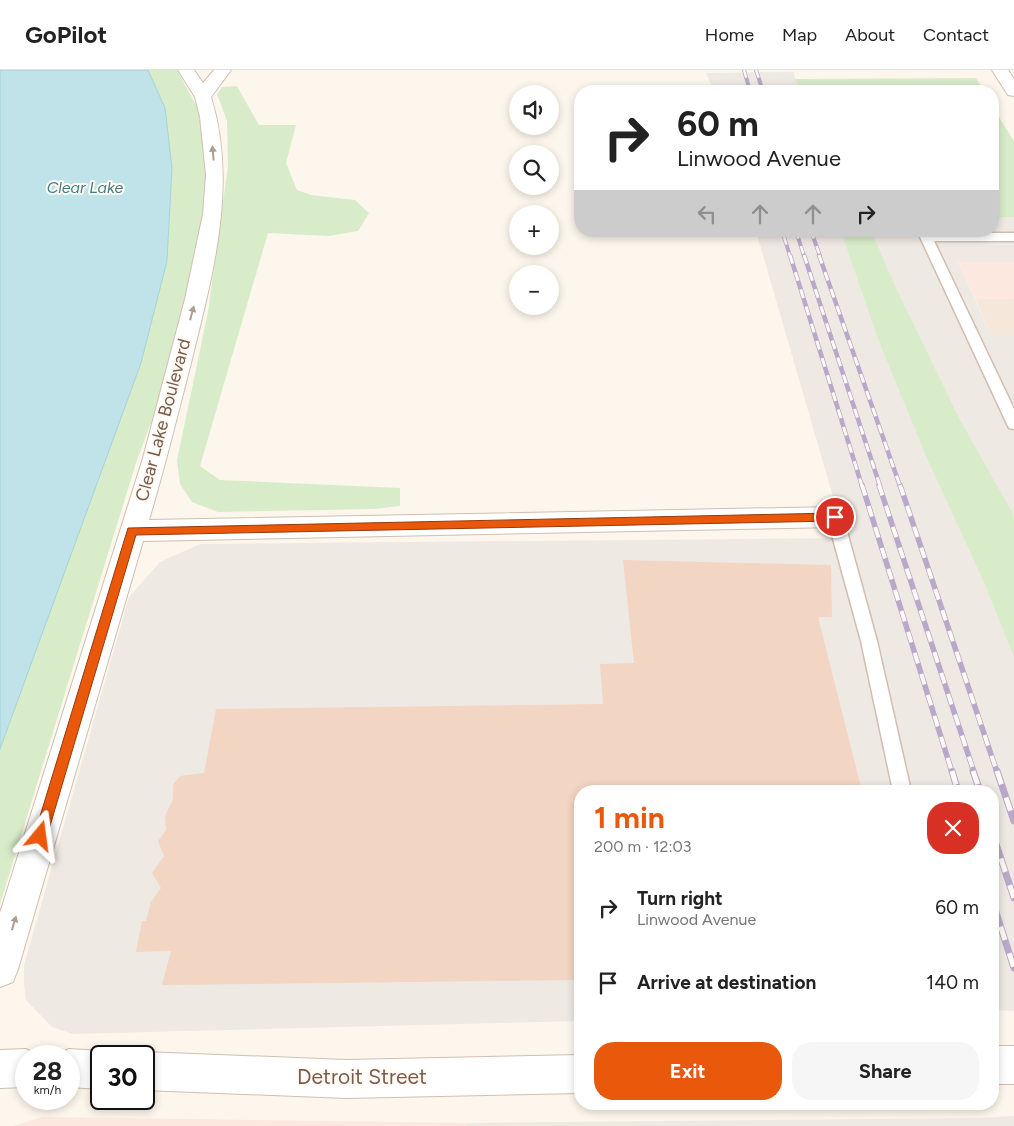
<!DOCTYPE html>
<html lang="en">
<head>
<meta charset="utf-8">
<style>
	:root { --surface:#fff; --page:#f6f6f6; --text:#222; --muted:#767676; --line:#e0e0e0; --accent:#ea580c }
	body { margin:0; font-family:Figtree,sans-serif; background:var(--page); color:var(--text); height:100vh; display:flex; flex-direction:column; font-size:19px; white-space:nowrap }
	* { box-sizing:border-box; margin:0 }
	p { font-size:16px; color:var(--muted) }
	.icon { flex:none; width:28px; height:28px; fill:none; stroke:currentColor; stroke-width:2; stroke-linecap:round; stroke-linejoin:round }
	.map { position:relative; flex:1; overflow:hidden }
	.drawer { position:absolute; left:574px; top:715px; width:425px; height:325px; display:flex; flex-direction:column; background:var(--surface); border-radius:20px; box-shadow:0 2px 8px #0003 }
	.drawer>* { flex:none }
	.banner { position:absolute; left:574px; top:15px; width:425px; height:152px; border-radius:20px; box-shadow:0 2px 8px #0003; background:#fff; color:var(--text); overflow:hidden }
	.fabs { position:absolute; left:509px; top:15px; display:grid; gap:10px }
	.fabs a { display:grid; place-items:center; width:50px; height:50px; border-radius:50%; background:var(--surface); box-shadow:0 2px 8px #0003; font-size:25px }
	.speed { position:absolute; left:15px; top:975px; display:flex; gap:10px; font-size:25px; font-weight:700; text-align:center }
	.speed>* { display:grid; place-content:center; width:65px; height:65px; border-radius:50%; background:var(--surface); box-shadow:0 2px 8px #0003; line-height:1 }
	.speed small { font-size:12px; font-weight:400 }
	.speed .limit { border:2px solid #111; border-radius:8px; background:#fff; color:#111 }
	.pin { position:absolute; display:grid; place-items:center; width:42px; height:42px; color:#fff; margin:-21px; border:2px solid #fff; border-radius:50%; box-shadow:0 1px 5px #0007 }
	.me { position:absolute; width:55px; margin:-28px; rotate:16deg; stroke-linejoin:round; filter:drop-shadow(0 0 4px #0008) }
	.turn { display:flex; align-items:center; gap:18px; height:105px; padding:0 20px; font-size:22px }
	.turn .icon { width:65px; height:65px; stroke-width:2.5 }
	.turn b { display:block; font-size:35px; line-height:42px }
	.lanes { display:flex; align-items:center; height:48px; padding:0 20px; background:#0003; justify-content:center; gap:25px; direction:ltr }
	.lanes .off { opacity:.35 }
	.round { display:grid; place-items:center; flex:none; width:52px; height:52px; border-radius:20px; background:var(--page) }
	.summary { display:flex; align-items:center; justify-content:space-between; height:85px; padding:0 20px }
	h1 { font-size:30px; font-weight:700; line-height:38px; color:var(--accent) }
	.primary-button { display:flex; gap:10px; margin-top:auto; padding:10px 20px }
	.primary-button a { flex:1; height:58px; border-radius:20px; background:var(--accent); color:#fff; font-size:20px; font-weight:700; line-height:58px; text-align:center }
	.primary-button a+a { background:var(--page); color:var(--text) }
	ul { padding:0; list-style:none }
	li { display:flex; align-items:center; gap:15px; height:75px; padding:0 20px }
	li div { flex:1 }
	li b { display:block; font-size:19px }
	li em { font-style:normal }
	header { display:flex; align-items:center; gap:30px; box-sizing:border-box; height:70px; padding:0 25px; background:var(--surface); border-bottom:1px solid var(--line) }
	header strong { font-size:24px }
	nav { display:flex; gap:28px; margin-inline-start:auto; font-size:18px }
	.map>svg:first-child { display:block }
	.residential { fill:#f5e8da }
	.commercial { fill:#fde8e0 }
	.industrial { fill:#efe9e4 }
	.green { fill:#d8ecc9 }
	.water { fill:#bfe3e8; stroke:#a5d3da }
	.building { fill:#f3d5c3 }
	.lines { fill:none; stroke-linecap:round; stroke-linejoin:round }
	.service-casing { stroke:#d1beb0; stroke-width:3 }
	.minor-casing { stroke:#d1beb0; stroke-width:2 }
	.service { fill:#fff; fill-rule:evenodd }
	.minor { fill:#fff; fill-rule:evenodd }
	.rail-far3-casing { stroke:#b9a8c9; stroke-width:4 }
	.rail-far2-casing { stroke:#b9a8c9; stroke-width:4.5 }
	.rail-far1-casing { stroke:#b9a8c9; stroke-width:5.5 }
	.rail-casing { stroke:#b9a8c9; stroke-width:7 }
	.rail-far3 { stroke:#fffaf3; stroke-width:2.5; stroke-dasharray:8; stroke-linecap:butt }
	.rail-far2 { stroke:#fffaf3; stroke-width:3; stroke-dasharray:9; stroke-linecap:butt }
	.rail-far1 { stroke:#fffaf3; stroke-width:4; stroke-dasharray:11; stroke-linecap:butt }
	.rail { stroke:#fffaf3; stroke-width:5; stroke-dasharray:14; stroke-linecap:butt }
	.oneway { fill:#af9d94 }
	.route { fill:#ea580c; stroke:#983908 }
	.labels { text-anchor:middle; stroke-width:4; stroke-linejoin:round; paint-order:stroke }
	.far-water-label { font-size:16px; font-style:italic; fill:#437c86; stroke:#fffaf3 }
	.street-label { font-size:18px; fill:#7a5c4d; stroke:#fffaf3 }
	.near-street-label { font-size:21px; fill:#7a5c4d; stroke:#fffaf3 }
</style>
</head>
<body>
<header>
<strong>GoPilot</strong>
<nav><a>Home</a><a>Map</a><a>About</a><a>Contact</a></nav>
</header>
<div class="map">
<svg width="1014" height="1056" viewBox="0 0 1014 1056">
	<rect width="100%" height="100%" fill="#fdf6ec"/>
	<path class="residential" d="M975,228L1014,229V264H991Z"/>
	<path class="commercial" d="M958,192H1014V229L975,228Z
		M41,1047L467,1053V1056H14Z"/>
	<path class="industrial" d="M794,2L795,9L801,21H714L706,3Z
		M1014,147V192H958L991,264H1014V941L993,940L992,721H580V951L73,964L52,957L26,930L24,914V895L129,527L160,492L200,474L845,468L756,161H992L993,148Z
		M1014,1046V1056H467V1053L980,1048Z"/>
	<path class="green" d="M148,0H177L198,39L207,95L202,160L189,223L163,320L136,393L0,834V679L141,293L167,191L172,98L165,38Z
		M976,8L984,21H801L795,9Z
		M237,16L259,55H296L286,93L297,120L311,125L355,130L369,143L358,161L329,166L268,163L200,396L220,410L400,418V436L374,439L218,442L192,432L180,414L177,390L208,242L228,96L227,51L217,24L222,17Z
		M992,36L1014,71V147L993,148Z
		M841,161H871L896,218L959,348L1012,442L1014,448V587L984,512L926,386L878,269Z"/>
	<path class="water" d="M0,0H148L165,38L172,98L167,191L141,293L0,679Z"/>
	<path class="building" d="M623,490L831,495L832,547H818L862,721H768V717L646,718L647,721H580V910L162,915L171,881L136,882L142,851H146L151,832L161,818L152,803L164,786L158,771L166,760L165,746L173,729V715L180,706L204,703L216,639L603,634L600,594L634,593Z"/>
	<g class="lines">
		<defs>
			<path id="service" d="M926,163H1014V171H934L1014,339V359L1009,358L1007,354L920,167Z
				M835,441L840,443L843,447L877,571L911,721H893L861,571L827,447L830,443Z"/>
			<path id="minor" d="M178,0H194L203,13L214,0H231L211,27C238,114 213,203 192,289C178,343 165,397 149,450L835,437L844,440L848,447L844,454L835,457L143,471L18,899L13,912L0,917V843L143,388L185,229L203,144L206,105L200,47L195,27Z
				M992,0H1008L1014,9V26L1008,25Z
				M992,976H1014V1014H992Z
				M26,979L40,986H26V1017L0,1018V980Z
				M69,979L101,981L113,986H101V1019L69,1017V986H55Z
				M144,982L346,990L580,985V1023L346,1028L144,1020V986H134Z"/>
		</defs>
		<use href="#service" class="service-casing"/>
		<use href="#minor" class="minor-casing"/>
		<use href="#service" class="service"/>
		<use href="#minor" class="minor"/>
		<defs>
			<path id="rail-far3" d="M744,0L750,21
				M756,0L763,21
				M796,161L804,186
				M811,161L820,186
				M784,167L790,186"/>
			<path id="rail-far2" d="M790,185L862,416
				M804,185L880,416
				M819,185L900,416"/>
			<path id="rail-far1" d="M862,415L952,702
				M879,415L974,702
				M900,415L997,702"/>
			<path id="rail" d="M952,701L958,721
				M973,701L980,721
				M997,701L1014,751
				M992,762L1014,828
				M992,830L1014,898"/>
		</defs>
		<use href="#rail-far3" class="rail-far3-casing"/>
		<use href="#rail-far2" class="rail-far2-casing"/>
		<use href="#rail-far1" class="rail-far1-casing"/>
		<use href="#rail" class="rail-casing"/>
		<use href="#rail-far3" class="rail-far3"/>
		<use href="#rail-far2" class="rail-far2"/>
		<use href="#rail-far1" class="rail-far1"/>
		<use href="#rail" class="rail"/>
	</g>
	<defs><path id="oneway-solid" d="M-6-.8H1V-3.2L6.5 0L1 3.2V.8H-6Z" transform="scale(1.25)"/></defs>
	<g class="oneway">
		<use href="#oneway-solid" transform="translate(213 83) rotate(-95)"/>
		<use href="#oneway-solid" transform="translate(192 243) rotate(-75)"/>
		<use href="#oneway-solid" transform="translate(14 853) rotate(-73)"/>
	</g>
	<path class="route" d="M835,443L840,447L835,451L136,465L47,766L45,771L40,772L35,771L34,766L128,458Z"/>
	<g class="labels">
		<g class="far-water-label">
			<text x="85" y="123">Clear Lake</text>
		</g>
		<g class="street-label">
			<text transform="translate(163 350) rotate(-75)" y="6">Clear Lake Boulevard</text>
		</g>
		<g class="near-street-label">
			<text x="362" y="1014">Detroit Street</text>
		</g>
	</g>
</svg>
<div class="fabs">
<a><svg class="icon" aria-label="sound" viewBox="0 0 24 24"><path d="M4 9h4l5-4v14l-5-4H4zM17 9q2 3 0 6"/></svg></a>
<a><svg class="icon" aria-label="search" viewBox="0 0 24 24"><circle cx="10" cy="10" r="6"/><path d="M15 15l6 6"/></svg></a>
<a>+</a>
<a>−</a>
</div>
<div class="speed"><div>28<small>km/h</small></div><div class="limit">30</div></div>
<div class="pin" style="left:835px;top:447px;background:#d93025"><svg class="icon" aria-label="arrive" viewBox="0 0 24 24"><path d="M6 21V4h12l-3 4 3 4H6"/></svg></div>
<svg class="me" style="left:40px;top:766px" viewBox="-20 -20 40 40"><path d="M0-17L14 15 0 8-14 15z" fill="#ea580c" stroke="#fff" stroke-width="4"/></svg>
<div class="banner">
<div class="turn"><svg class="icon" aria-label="right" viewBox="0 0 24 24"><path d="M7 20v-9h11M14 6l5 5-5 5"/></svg><div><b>60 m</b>Linwood Avenue</div></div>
<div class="lanes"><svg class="icon off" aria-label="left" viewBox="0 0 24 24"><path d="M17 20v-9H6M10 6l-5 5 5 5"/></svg><svg class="icon off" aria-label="ahead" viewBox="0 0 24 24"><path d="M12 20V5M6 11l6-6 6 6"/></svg><svg class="icon off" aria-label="ahead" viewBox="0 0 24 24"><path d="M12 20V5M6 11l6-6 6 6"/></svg><svg class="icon" aria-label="right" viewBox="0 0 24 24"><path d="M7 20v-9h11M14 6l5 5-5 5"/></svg></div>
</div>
<section class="drawer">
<div class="summary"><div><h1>1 min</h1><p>200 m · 12:03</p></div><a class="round" style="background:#d93025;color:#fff"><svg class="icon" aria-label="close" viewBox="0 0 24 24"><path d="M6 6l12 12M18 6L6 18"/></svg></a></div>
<ul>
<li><svg class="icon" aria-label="right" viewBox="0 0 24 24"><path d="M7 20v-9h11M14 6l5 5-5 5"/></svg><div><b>Turn right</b><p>Linwood Avenue</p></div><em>60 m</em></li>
<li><svg class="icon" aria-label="arrive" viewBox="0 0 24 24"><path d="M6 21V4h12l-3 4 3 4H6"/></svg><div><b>Arrive at destination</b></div><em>140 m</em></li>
</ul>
<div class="primary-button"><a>Exit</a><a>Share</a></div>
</section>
</div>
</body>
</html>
